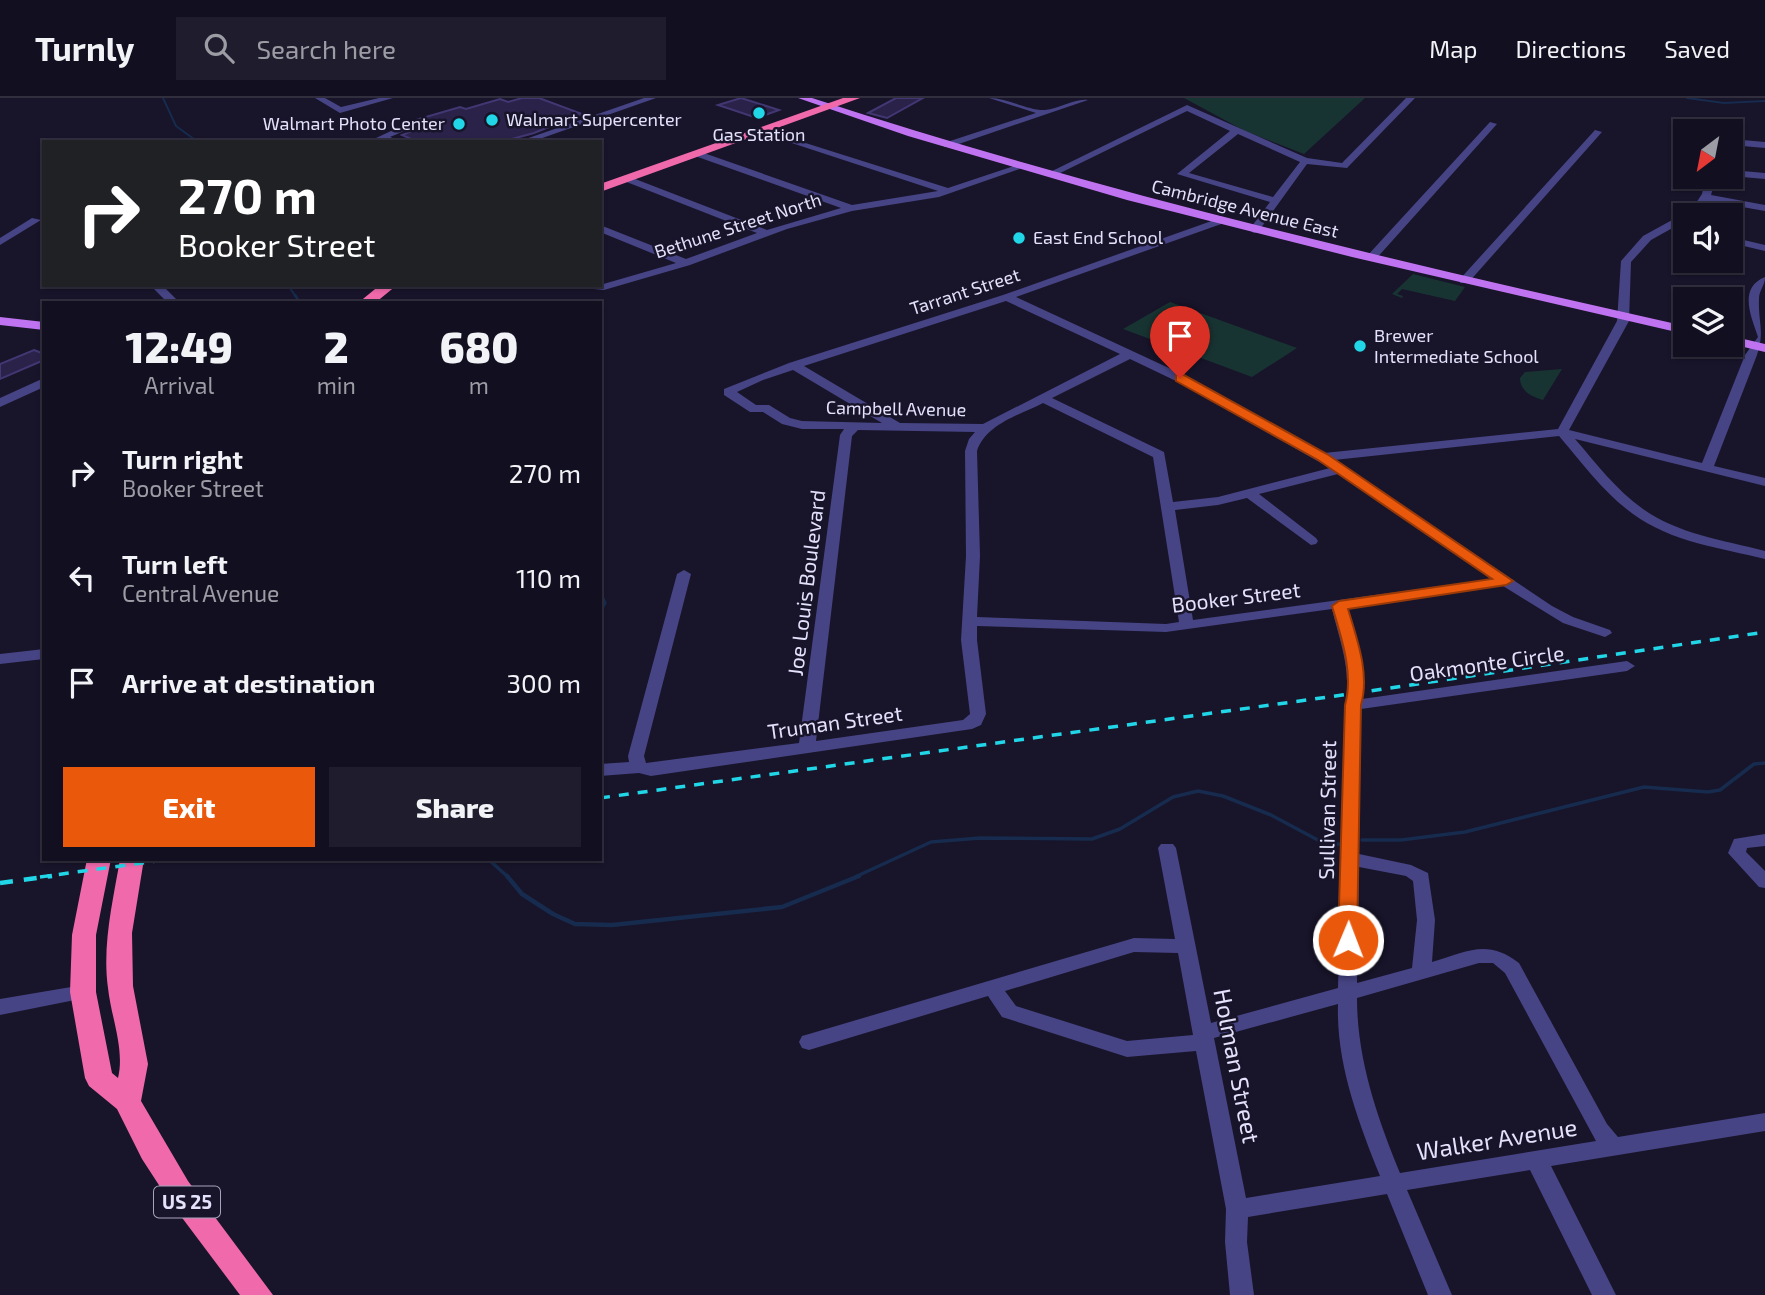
<!DOCTYPE html>
<html lang="en">
<head>
<meta charset="utf-8">
<style>
	:root { --surface:#120f20; --page:#1f1d2d; --text:#f1f3f6; --muted:#9c9ca5; --line:#312f3e; --accent:#ea580c }
	body { margin:0; font-family:"Exo 2",sans-serif; background:var(--page); color:var(--text); height:100vh; display:flex; flex-direction:column; font-size:26px; white-space:nowrap }
	* { box-sizing:border-box; margin:0 }
	p { font-size:23px; color:var(--muted) }
	.icon { flex:none; width:38px; height:38px; fill:none; stroke:currentColor; stroke-width:2; stroke-linecap:round; stroke-linejoin:round }
	.map { position:relative; flex:1; overflow:hidden }
	.details { position:absolute; left:42px; top:203px; width:560px; height:560px; display:flex; flex-direction:column; background:var(--surface); border-radius:0px; box-shadow:0 2px 5px #0004,0 0 0 2px var(--line) }
	.details>* { flex:none }
	.guide { position:absolute; left:42px; top:42px; width:560px; height:147px; border-radius:0px; box-shadow:0 2px 5px #0004,0 0 0 2px var(--line); background:#202124; color:#fff; overflow:hidden }
	.needle { width:46px; rotate:212deg }
	.fabs { position:absolute; left:1673px; top:21px; display:grid; gap:14px }
	.fabs a { display:grid; place-items:center; width:70px; height:70px; border-radius:0px; background:var(--surface); box-shadow:0 2px 5px #0004,0 0 0 2px var(--line); font-size:35px }
	.pin { position:absolute; display:grid; place-items:center; width:60px; height:60px; color:#fff; margin:-72px -30px; border-radius:50% 50% 50% 0; rotate:-45deg; box-shadow:0 0 7px #0007 }
	.pin .icon { rotate:45deg }
	.me { position:absolute; width:77px; margin:-38px; rotate:1deg; stroke-linejoin:round; filter:drop-shadow(0 0 5px #0008) }
	.turn { display:flex; align-items:center; gap:24px; height:147px; padding:0 21px; font-size:32px }
	.turn .icon { width:91px; height:91px; stroke-width:2.5 }
	.turn b { display:block; font-size:49px; line-height:60px }
	.eta { display:flex; justify-content:space-evenly; align-items:center; height:119px; text-align:center }
	.eta b { font-size:42px; font-weight:800; line-height:49px }
	.primary-button { display:flex; gap:14px; margin-top:auto; padding:14px 21px }
	.primary-button a { flex:1; height:80px; border-radius:0px; background:var(--accent); color:#fff; font-size:28px; font-weight:800; line-height:80px; text-align:center }
	.primary-button a+a { background:var(--page); color:var(--text) }
	ul { padding:0; list-style:none }
	li { display:flex; align-items:center; gap:21px; height:105px; padding:0 21px }
	li div { flex:1 }
	li b { display:block; font-size:26px }
	li em { font-style:normal }
	header { display:flex; align-items:center; gap:42px; box-sizing:border-box; height:98px; padding:0 35px; background:var(--surface); border-bottom:2px solid var(--line) }
	header strong { font-size:33px }
	nav { display:flex; gap:38px; margin-inline-start:auto; font-size:24px }
	.search { width:490px; height:63px; background:var(--page); display:flex; align-items:center; gap:18px; box-sizing:border-box; padding:0 24px; border-radius:0px; color:var(--muted); font-size:26px }
	.map>svg:first-child { display:block }
	.green { fill:#183432 }
	.lines { fill:none; stroke-linecap:round; stroke-linejoin:round }
	.stream-far3 { stroke:#162b4d; stroke-width:2 }
	.stream-far2 { stroke:#162b4d; stroke-width:2.5 }
	.stream-far1 { stroke:#162b4d; stroke-width:3.5 }
	.stream { stroke:#162b4d; stroke-width:4.5 }
	.building { fill:#2a2249; stroke:#423773; stroke-width:2 }
	.minor { fill:#464484; fill-rule:evenodd }
	.major { fill:#bf73f0; fill-rule:evenodd }
	.highway { fill:#ef69ab; fill-rule:evenodd }
	.rail-far1 { stroke:#21d7e7; stroke-width:3.5; stroke-dasharray:10 9; stroke-linecap:butt }
	.rail { stroke:#21d7e7; stroke-width:4.5; stroke-dasharray:13 11; stroke-linecap:butt }
	.route { fill:#ea580c; stroke:#983908; stroke-width:2 }
	.poi-dot { fill:#21d7e7; stroke:#18142a; stroke-width:2.5 }
	.labels { text-anchor:middle; stroke-width:5; stroke-linejoin:round; paint-order:stroke }
	.far-poi-label { font-size:18px; fill:#e3e1fc; stroke:#18142a; text-anchor:start }
	.far-street-label { font-size:18px; fill:#e3e1fc; stroke:#18142a }
	.shield { fill:#18142a; stroke:#a6a4bd; stroke-width:2 }
	.shield-label { font-size:19px; font-weight:bold; fill:#e3e1fc }
	.street-label { font-size:21px; fill:#e3e1fc; stroke:#18142a }
	.near-street-label { font-size:24px; fill:#e3e1fc; stroke:#18142a }
</style>
</head>
<body>
<header>
<strong>Turnly</strong>
<div class="search"><svg class="icon" aria-label="search" viewBox="0 0 24 24"><circle cx="10" cy="10" r="6"/><path d="M15 15l6 6"/></svg>Search here</div>
<nav><a>Map</a><a>Directions</a><a>Saved</a></nav>
</header>
<div class="map">
<svg width="1765" height="1197" viewBox="0 0 1765 1197">
	<rect width="100%" height="100%" fill="#18142a"/>
	<path class="green" d="M1184,0H1365L1304,56L1245,33Z
		M1413,176L1465,189L1455,203L1402,191L1397,196L1403,198L1402,200L1392,196Z
		M1170,204L1297,250L1252,279L1123,231Z
		M1562,271L1543,302C1532,299 1520,293 1520,280L1525,274Z"/>
	<g class="lines">
		<path class="stream-far3" d="M163,0L176,28L198,44
			M1687,0L1724,5L1765,3
			M288,187L296,199"/>
		<path class="stream-far2" d="M295,197L300,205"/>
		<path class="stream-far1" d="M600,472V480
			M600,495L605,505L600,513
			M1362,742H1401L1465,734L1644,689L1708,694L1720,692L1754,666L1765,665
			M488,761L508,779
			M855,779L931,744L980,740L1092,741L1120,731L1173,699L1198,693L1223,698L1271,717L1329,748L1339,746"/>
		<path class="stream" d="M507,778L522,796L553,816L575,826L612,827L782,809L859,778"/>
	</g>
	<path class="building" d="M522,0H539L582,16L534,35L501,44H418L402,37L430,26L419,21L460,9L466,11L500,1L508,4Z
		M741,0L779,12L757,20L718,7Z
		M896,0H923L887,20L868,15Z
		M34,252L44,256V262L0,281V266Z"/>
	<g class="lines">
		<path class="minor" d="M315,0H325L341,9L379,0H393L340,15Z
			M644,0H656L531,44H517Z
			M989,0C1008,0 1029,13 1045,12C1059,11 1075,0 1088,2L950,49H944V45L1036,15Z
			M1406,0H1415L1347,70L1307,66L1258,134L1254,135L1249,132L1270,104L1177,76L1230,33L1187,13L1052,79L1044,77L1187,7L1307,60L1342,65ZM1238,36L1300,64L1273,99L1189,75Z
			M1490,24L1497,26L1375,162H1367V158Z
			M406,26L410,29L409,31L390,39L405,44H386L376,40Z
			M761,31L948,90L1017,67L1025,69L939,99L852,113L787,131L690,167L604,192L574,189L573,187H600L676,165L600,134V127L686,161L757,135L624,83V79H630L767,132L841,110L695,58V54H701L852,107L938,93L761,35Z
			M1595,32L1602,34L1468,185H1460V181Z
			M1731,41L1765,44V50L1731,47Z
			M1731,72L1765,75V81L1731,78Z
			M1706,79H1716L1711,97L1765,107V113L1708,103L1696,116L1685,117V123L1651,142L1631,164L1629,223L1569,332L1702,365L1745,257L1758,239C1751,218 1738,190 1765,179C1765,188 1759,192 1759,201C1758,225 1765,233 1757,257L1714,368L1765,380V388L1575,341C1596,365 1616,392 1643,411C1678,436 1723,442 1765,453V461C1721,450 1671,444 1633,416C1604,395 1582,365 1559,338L1334,362L1552,508L1573,519L1610,532L1612,535L1605,539L1563,525L1503,488L1347,509L1363,569L1362,601L1627,563L1635,568L1627,573L1361,611L1359,756L1411,767L1428,775L1435,822L1432,864C1467,854 1487,840 1519,865L1607,1026L1618,1039L1765,1015V1033L1551,1068L1616,1197H1592L1530,1072L1407,1092L1452,1197H1428L1387,1096L1248,1119L1247,1144L1254,1197H1230L1225,1144L1226,1111L1196,953L1127,959L1002,919L988,898L809,952L802,950L799,944L802,938L809,936L1134,840L1175,841L1158,750L1161,746H1173L1176,750L1211,925L1338,890L1345,607C1352,573 1340,544 1332,511L1166,534L977,528V542L986,616L981,627L972,631L651,678L639,675L600,678V666L629,664L628,658L677,476L684,472L691,476L644,658L646,665L799,645L840,337L844,331H802L782,326L763,314H750L724,297V291L789,265L1003,197L1220,120L1224,121V125L1016,199L1184,277L1324,355L1558,331L1617,223L1621,163L1643,138L1683,116L1694,108L1702,96ZM1006,203L1120,256L983,326L900,325L804,268ZM1130,261L1176,283L1330,370L1218,399L1173,404L1164,354L1052,300ZM793,272L882,325L802,323L790,320L769,307H756L737,294L763,282ZM1043,305L1153,359L1179,524L1166,526L977,519L980,458L977,353C986,326 1020,317 1043,305ZM858,332L975,334L969,341L965,353L966,458L961,542L970,616L963,622L816,643L852,338ZM1338,376L1492,481L1193,522L1175,412L1218,407L1247,400L1311,447L1316,446L1318,443L1316,440L1259,396ZM1359,769L1406,778L1413,783L1417,822L1412,870L1357,885ZM1134,854L1178,855L1193,937L1127,943L1016,908L1005,893ZM1479,865H1493L1505,875L1596,1043L1400,1075C1377,1019 1357,961 1357,900ZM1338,906C1336,965 1358,1023 1380,1078L1246,1100L1214,940Z
			M32,120L41,122L0,147V140Z
			M1731,139L1765,147V153L1731,145Z
			M150,187H162L180,205H168Z
			M44,280V289L0,309V300Z
			M44,551V561L0,566V556Z
			M1765,736V748L1747,750L1746,754L1765,773V790L1759,789L1728,755L1734,741Z
			M83,887L90,889L93,894L90,899L0,917V901Z"/>
		<path class="major" d="M798,0H812C1099,94 1391,162 1685,228V236L1352,159L1127,102L908,38Z
			M0,219L44,224V232L0,227Z
			M1731,238L1765,246V254L1731,246Z"/>
		<path class="highway" d="M843,0H860L600,94V86Z
			M380,187H397L375,205H358Z
			M87,761H111L96,837V894L112,975L118,980C125,951 111,919 108,890C102,847 113,803 120,761H144L132,835L133,888L148,966L141,1003L188,1083L273,1197H240L168,1101L142,1061L117,1011L89,988L85,980L70,894L72,837Z"/>
		<path class="rail-far1" d="M600,700L1357,595L1765,534
			M40,779L171,761"/>
		<path class="rail" d="M0,785L52,778"/>
	</g>
	<path class="route" d="M1176,277H1184L1327,356L1513,483L1506,487L1348,511C1357,541 1370,576 1361,607L1357,842L1348,849L1338,842L1345,607C1354,575 1341,539 1332,508L1339,503L1492,481L1318,362L1176,283Z"/>
	<g class="poi-dot">
		<circle cx="759" cy="15" r="7"/>
		<circle cx="492" cy="22" r="7"/>
		<circle cx="459" cy="26" r="7"/>
		<circle cx="1019" cy="140" r="7"/>
		<circle cx="1360" cy="248" r="7"/>
	</g>
	<g class="labels">
		<g class="far-poi-label">
			<text x="506" y="28">Walmart Supercenter</text>
			<text x="445" y="32" text-anchor="end">Walmart Photo Center</text>
			<text x="759" y="43" text-anchor="middle">Gas Station</text>
			<text x="1033" y="146">East End School</text>
			<text x="1374" y="244">Brewer<tspan x="1374" dy="21">Intermediate School</tspan></text>
		</g>
		<g class="far-street-label">
			<text transform="translate(1245 111) rotate(14)" y="6">Cambridge Avenue East</text>
			<text transform="translate(738 128) rotate(-18)" y="6">Bethune Street North</text>
			<text transform="translate(965 194) rotate(-18)" y="6">Tarrant Street</text>
			<text transform="translate(896 311) rotate(1)" y="6">Campbell Avenue</text>
		</g>
		<rect class="shield" x="154" y="1088.5" width="66" height="31" rx="5"/>
		<g class="shield-label">
			<text x="187" y="1111">US 25</text>
		</g>
		<g class="street-label">
			<text transform="translate(807 485) rotate(-83)" y="7">Joe Louis Boulevard</text>
			<text transform="translate(1236 500) rotate(-7)" y="7">Booker Street</text>
			<text transform="translate(1487 566) rotate(-8)" y="7">Oakmonte Circle</text>
			<text transform="translate(835 625) rotate(-8)" y="7">Truman Street</text>
			<text transform="translate(1328 712) rotate(-89)" y="7">Sullivan Street</text>
		</g>
		<g class="near-street-label">
			<text transform="translate(1236 968) rotate(79)" y="8">Holman Street</text>
			<text transform="translate(1497 1042) rotate(-9)" y="8">Walker Avenue</text>
		</g>
	</g>
</svg>
<div class="fabs">
<a><svg class="needle" viewBox="-14 -14 28 28"><path d="M0-13l5 13h-10z" fill="#e53935"/><path d="M0 13l5-13h-10z" fill="#9c9ca5"/></svg></a>
<a><svg class="icon" aria-label="sound" viewBox="0 0 24 24"><path d="M4 9h4l5-4v14l-5-4H4zM17 9q2 3 0 6"/></svg></a>
<a><svg class="icon" aria-label="layers" viewBox="0 0 24 24"><path d="M12 4l9 5-9 5-9-5zM3 14l9 5 9-5"/></svg></a>
</div>
<div class="pin" style="left:1180px;top:280px;background:#d93025"><svg class="icon" aria-label="arrive" viewBox="0 0 24 24"><path d="M6 21V4h12l-3 4 3 4H6"/></svg></div>
<svg class="me" style="left:1348px;top:842px" viewBox="-20 -20 40 40"><circle r="17" fill="#ea580c" stroke="#fff" stroke-width="3"/><path d="M0-11L8 9 0 5-8 9z" fill="#fff"/></svg>
<div class="guide">
<div class="turn"><svg class="icon" aria-label="right" viewBox="0 0 24 24"><path d="M7 20v-9h11M14 6l5 5-5 5"/></svg><div><b>270 m</b>Booker Street</div></div>
</div>
<section class="details">
<div class="eta">
<div><b>12:49</b><p>Arrival</p></div>
<div><b>2</b><p>min</p></div>
<div><b>680</b><p>m</p></div>
</div>
<ul>
<li><svg class="icon" aria-label="right" viewBox="0 0 24 24"><path d="M7 20v-9h11M14 6l5 5-5 5"/></svg><div><b>Turn right</b><p>Booker Street</p></div><em>270 m</em></li>
<li><svg class="icon" aria-label="left" viewBox="0 0 24 24"><path d="M17 20v-9H6M10 6l-5 5 5 5"/></svg><div><b>Turn left</b><p>Central Avenue</p></div><em>110 m</em></li>
<li><svg class="icon" aria-label="arrive" viewBox="0 0 24 24"><path d="M6 21V4h12l-3 4 3 4H6"/></svg><div><b>Arrive at destination</b></div><em>300 m</em></li>
</ul>
<div class="primary-button"><a>Exit</a><a>Share</a></div>
</section>
</div>
</body>
</html>
